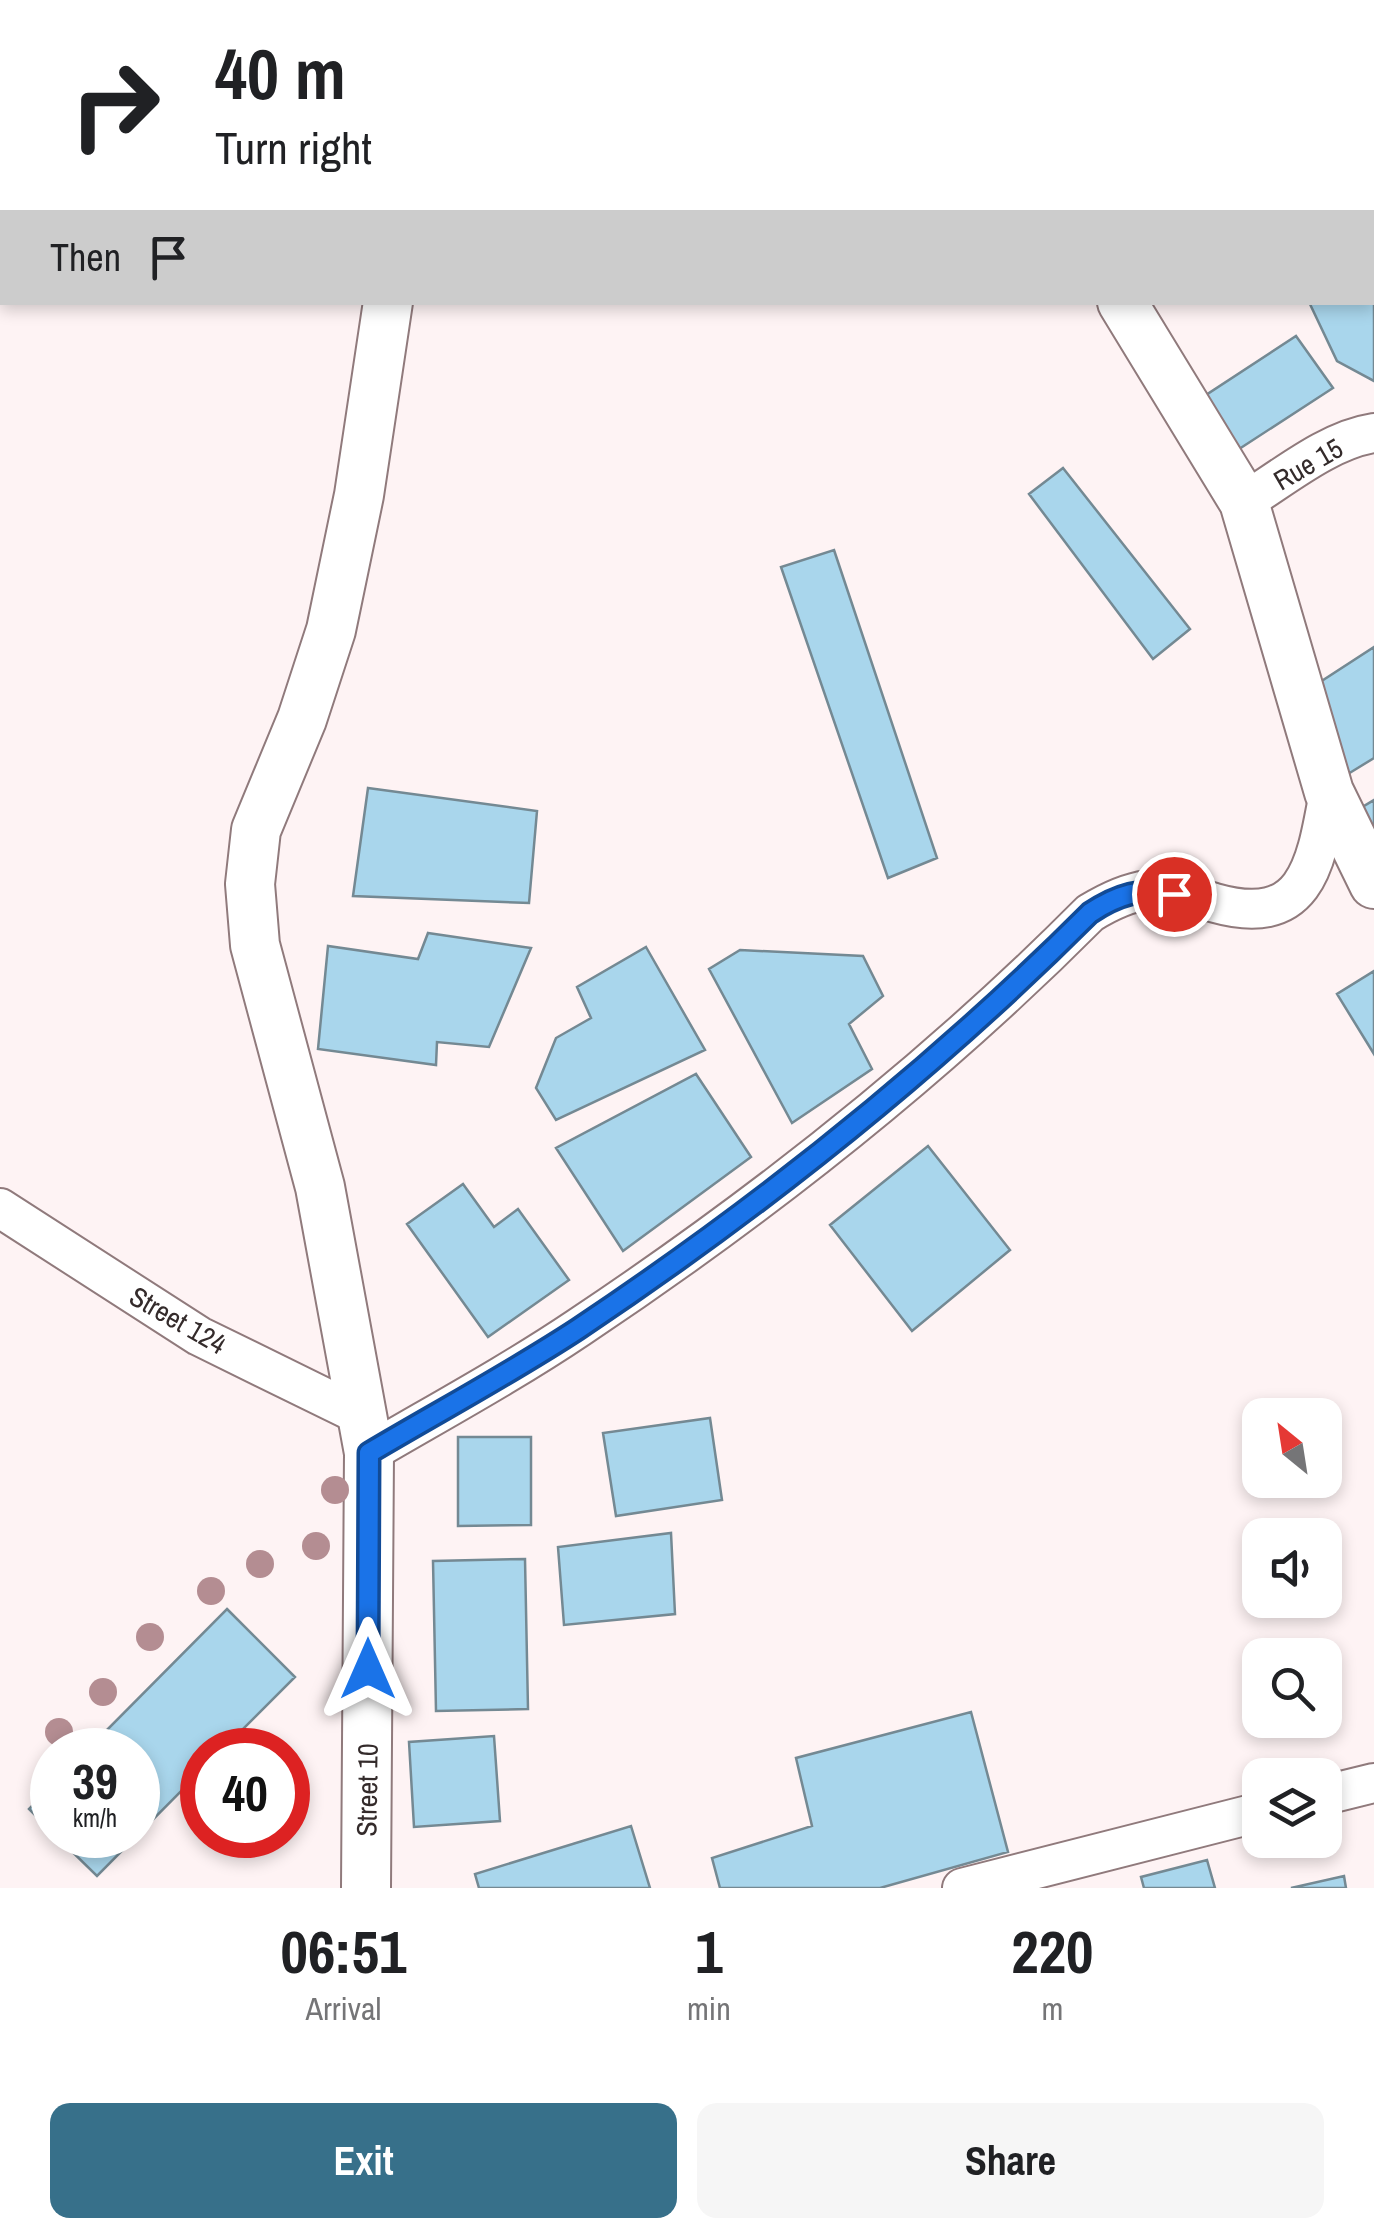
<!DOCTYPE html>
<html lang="en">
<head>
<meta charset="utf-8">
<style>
	:root { --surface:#fff; --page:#f6f6f6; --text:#202124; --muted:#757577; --accent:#37708a }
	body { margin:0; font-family:"Archivo Narrow",sans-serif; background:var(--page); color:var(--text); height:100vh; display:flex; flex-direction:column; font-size:38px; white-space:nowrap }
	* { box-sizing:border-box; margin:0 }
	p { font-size:32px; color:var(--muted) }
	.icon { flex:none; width:55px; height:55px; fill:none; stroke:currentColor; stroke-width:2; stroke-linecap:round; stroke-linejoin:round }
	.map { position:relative; height:1888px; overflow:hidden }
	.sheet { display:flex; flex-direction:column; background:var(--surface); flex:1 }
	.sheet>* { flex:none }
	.guide { position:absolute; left:0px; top:0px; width:1375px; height:305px; box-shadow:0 5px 15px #0003; background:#fff; color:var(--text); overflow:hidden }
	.needle { width:65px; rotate:330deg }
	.fabs { position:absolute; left:1242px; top:1398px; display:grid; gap:20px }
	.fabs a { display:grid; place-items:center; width:100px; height:100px; border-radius:20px; background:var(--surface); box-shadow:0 5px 15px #0003; font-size:50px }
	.speed { position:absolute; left:30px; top:1728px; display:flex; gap:20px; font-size:50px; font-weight:700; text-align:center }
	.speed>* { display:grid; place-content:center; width:130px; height:130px; border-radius:50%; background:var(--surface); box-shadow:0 5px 15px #0003; line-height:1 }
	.speed small { font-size:25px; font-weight:400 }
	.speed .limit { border:15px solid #d22; background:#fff; color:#111 }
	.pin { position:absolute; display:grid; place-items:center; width:85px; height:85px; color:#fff; margin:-42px; border:5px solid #fff; border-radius:50%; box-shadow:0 2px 10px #0007 }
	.me { position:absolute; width:110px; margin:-55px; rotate:0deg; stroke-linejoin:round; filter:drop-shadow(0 0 8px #0008) }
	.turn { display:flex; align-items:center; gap:35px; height:210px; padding:0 50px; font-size:45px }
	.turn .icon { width:130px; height:130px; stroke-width:2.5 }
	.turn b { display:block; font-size:70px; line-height:85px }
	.then { display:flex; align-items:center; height:95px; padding:0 50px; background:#0003; gap:20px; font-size:38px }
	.eta { display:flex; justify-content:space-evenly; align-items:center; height:170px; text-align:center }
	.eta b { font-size:60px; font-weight:700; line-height:70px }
	.primary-button { display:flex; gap:20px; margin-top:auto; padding:20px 50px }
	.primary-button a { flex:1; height:115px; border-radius:20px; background:var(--accent); color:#fff; font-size:40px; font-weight:700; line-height:115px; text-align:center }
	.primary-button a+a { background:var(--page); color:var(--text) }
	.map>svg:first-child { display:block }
	.building { fill:#a9d6ec; stroke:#748993; stroke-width:2.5 }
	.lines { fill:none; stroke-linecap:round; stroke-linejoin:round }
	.minor-casing { stroke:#907a7c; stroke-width:42 }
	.tertiary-casing { stroke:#907a7c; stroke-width:52 }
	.minor { stroke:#fff; stroke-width:38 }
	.tertiary { stroke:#fff; stroke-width:48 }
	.tree { fill:#b48d92 }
	.route-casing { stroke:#114b97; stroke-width:25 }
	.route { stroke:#1a73e8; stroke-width:18 }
	.labels { text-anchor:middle; stroke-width:8; stroke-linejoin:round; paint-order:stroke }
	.street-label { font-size:28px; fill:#342b2b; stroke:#fff }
</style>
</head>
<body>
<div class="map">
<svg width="1374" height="1888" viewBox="0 0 1374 1888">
	<rect width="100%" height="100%" fill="#fef3f4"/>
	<path class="building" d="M472,0H583V2H472Z
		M1372,257L1374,258V381L1337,361L1309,302H1372Z
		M1296,336L1333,388L1236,451L1203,397Z
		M1063,468L1190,629L1153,659L1029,494Z
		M834,550L937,858L888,878L781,567Z
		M1374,647V758L1348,774L1314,686Z
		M368,788L537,811L529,903L353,896Z
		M1374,800V836L1359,809Z
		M428,933L531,948L489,1047L437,1042L436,1065L318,1049L328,946L418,959Z
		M646,947L705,1050L556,1120L536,1088L556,1038L591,1018L577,987Z
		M740,950L863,956L883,996L849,1024L872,1069L792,1123L709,969Z
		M1374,971V1054L1337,994Z
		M696,1074L751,1157L623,1251L556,1148Z
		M928,1146L1010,1250L912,1331L830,1225Z
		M463,1184L494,1227L518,1209L569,1280L488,1337L407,1224Z
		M710,1418L722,1500L616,1516L603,1433Z
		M458,1437H531V1525L458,1526Z
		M671,1533L675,1614L564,1625L558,1547Z
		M525,1559L528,1709L436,1711L433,1561Z
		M227,1609L295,1677L222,1750H202V1770L97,1876L55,1835H138V1750H87Z
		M971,1712L1008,1852L880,1888H720L712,1858L812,1826L796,1758Z
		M494,1736L500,1821L414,1827L409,1742Z
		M52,1785V1832L29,1809Z
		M631,1826L650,1888H479L475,1874Z
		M1207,1860L1215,1888H1144L1141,1877Z
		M1344,1876L1346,1888H1291Z"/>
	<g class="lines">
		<defs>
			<path id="minor" d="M1244,502C1283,478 1328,440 1374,433
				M0,1208L199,1336L364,1417
				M369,1453C439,1412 511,1373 578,1328C761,1206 935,1069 1090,913C1108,902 1126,893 1147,890C1167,887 1196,898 1215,903C1307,929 1316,864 1329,792
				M1325,1795L1374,1783
				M962,1888L1260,1812"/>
			<path id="tertiary" d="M433,2L434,0
				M1114,2V0
				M1122,302L1244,502L1329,792L1374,884
				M366,1888L369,1453L320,1187L255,945L250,884L256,830L302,719L331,630L359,495L388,302"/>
		</defs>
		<use href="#minor" class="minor-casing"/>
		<use href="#tertiary" class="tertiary-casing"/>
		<use href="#minor" class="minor"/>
		<use href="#tertiary" class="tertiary"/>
	</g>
	<g class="tree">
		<circle cx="335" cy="1490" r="14"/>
		<circle cx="316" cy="1546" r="14"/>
		<circle cx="260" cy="1564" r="14"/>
		<circle cx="211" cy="1591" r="14"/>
		<circle cx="150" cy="1637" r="14"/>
		<circle cx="103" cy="1692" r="14"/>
		<circle cx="59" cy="1732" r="14"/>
	</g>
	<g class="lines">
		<defs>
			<path id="route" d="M368,1669L369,1453C438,1412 511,1373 578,1329C762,1206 934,1069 1090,913C1117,895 1142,887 1174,894"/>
		</defs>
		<use href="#route" class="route-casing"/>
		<use href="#route" class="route"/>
	</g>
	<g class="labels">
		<g class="street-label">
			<text transform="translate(1308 464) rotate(-30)" y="10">Rue 15</text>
			<text transform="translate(178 1320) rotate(30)" y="10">Street 124</text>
			<text transform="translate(367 1790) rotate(-89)" y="10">Street 10</text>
		</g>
	</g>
</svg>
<div class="fabs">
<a><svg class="needle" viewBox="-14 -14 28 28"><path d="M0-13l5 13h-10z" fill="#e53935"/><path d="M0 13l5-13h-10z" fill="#757577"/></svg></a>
<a><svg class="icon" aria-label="sound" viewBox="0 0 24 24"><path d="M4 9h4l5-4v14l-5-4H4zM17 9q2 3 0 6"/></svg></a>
<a><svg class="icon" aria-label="search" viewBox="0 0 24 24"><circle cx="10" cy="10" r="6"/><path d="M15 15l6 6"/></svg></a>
<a><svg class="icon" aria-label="layers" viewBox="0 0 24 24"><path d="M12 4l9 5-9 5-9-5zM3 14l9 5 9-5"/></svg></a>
</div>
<div class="speed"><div>39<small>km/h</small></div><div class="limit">40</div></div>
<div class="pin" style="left:1174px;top:894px;background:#d93025"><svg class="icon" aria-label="arrive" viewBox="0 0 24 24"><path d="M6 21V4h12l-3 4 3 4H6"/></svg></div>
<svg class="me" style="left:368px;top:1669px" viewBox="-20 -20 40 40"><path d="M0-17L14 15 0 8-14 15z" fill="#1a73e8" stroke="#fff" stroke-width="4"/></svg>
<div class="guide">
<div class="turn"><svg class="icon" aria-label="right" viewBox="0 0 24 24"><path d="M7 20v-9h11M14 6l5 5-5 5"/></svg><div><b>40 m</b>Turn right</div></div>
<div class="then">Then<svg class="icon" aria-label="arrive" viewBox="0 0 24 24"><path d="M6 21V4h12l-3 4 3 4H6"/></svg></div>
</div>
</div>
<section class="sheet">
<div class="eta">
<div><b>06:51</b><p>Arrival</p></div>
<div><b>1</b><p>min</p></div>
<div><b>220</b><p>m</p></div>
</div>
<div class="primary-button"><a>Exit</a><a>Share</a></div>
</section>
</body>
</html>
